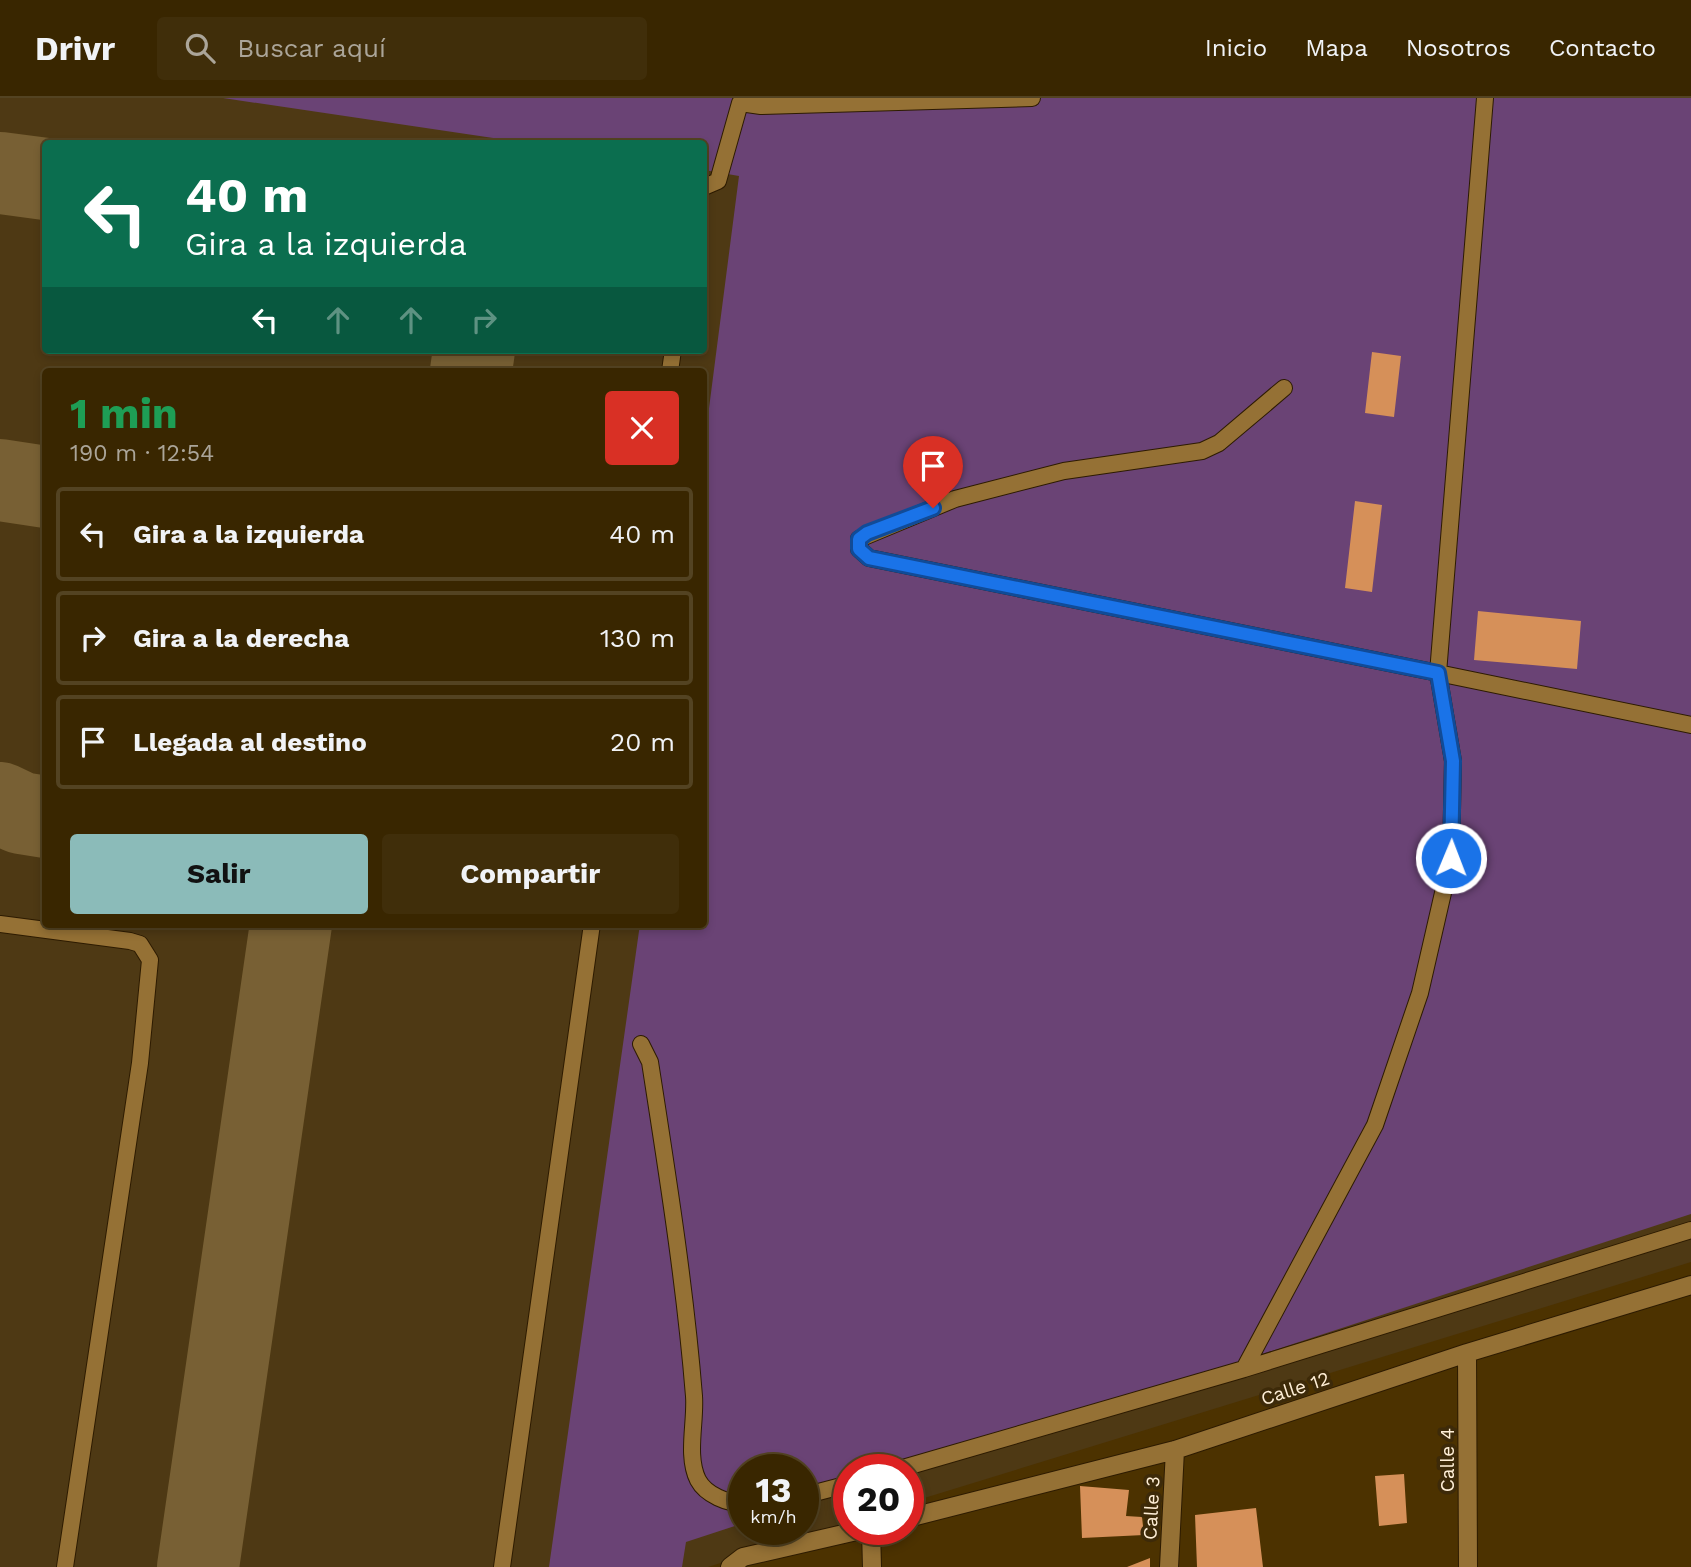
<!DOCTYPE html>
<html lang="es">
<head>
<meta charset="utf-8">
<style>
	:root { --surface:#392600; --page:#402e0a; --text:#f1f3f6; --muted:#aba599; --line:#534322; --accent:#8bbbb9 }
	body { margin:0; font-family:"Work Sans",sans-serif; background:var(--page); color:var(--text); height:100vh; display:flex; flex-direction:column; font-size:26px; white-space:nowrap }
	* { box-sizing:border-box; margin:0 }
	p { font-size:23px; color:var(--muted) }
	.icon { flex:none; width:38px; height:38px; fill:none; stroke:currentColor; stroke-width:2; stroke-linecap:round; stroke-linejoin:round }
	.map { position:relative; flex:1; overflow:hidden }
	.details { position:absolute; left:42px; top:270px; width:665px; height:560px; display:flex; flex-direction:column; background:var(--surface); border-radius:7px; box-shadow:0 4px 10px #0003,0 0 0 2px var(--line) }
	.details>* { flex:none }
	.hud { position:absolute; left:42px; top:42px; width:665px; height:214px; border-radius:7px; box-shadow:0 4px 10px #0003,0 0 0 2px var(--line); background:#0b6e4f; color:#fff; overflow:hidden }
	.speed { position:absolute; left:728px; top:1356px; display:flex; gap:14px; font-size:35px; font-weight:700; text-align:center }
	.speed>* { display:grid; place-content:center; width:91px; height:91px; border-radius:50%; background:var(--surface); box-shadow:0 4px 10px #0003,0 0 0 2px var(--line); line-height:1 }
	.speed small { font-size:18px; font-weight:400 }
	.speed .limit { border:10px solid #d22; background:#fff; color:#111 }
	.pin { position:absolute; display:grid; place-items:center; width:60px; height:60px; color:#fff; margin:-72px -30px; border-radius:50% 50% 50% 0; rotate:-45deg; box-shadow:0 0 7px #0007 }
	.pin .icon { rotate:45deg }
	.me { position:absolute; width:77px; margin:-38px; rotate:1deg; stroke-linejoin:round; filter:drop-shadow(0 0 5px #0008) }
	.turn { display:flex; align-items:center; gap:24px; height:147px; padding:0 28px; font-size:32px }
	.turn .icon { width:91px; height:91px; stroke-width:2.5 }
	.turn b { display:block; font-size:49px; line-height:60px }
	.lanes { display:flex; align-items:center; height:66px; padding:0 28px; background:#0003; justify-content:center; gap:35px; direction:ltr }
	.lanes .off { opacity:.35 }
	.round { display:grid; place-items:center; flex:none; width:74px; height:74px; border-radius:7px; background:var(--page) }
	.overview { display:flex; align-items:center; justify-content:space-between; height:119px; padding:0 28px }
	h1 { font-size:42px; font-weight:700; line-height:52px; color:#1e9e55 }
	.primary-button { display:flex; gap:14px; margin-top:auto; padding:14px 28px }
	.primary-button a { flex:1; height:80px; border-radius:7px; background:var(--accent); color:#111; font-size:28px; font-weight:700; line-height:80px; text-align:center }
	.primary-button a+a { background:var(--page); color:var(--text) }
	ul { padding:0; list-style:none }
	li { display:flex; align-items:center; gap:21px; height:94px; margin:0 14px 10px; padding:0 14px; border:4px solid var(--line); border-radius:7px }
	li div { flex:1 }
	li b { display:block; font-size:26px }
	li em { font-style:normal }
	header { display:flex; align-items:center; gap:42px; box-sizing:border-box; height:98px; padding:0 35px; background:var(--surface); border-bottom:2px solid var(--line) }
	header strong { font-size:33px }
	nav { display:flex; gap:38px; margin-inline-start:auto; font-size:24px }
	.search { width:490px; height:63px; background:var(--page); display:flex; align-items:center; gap:18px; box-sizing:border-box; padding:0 24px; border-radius:7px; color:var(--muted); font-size:26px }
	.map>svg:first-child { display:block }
	.built { fill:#4e3914; fill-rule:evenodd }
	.green { fill:#6a4375 }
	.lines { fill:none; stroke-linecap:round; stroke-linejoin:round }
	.taxiway { stroke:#786034; stroke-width:82 }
	.building { fill:#d69059 }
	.service-casing { stroke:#2d1b00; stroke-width:18 }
	.minor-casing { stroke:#2d1b00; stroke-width:20 }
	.service { stroke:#957135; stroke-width:16 }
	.minor { stroke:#957135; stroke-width:18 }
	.route-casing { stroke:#114b97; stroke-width:18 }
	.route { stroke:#1a73e8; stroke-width:12 }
	.labels { text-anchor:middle; stroke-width:7; stroke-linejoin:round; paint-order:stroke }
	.street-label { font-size:19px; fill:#ffefd7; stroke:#3d2a09 }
</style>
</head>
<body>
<header>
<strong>Drivr</strong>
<div class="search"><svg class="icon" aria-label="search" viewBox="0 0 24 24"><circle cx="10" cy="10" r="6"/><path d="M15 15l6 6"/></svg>Buscar aquí</div>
<nav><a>Inicio</a><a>Mapa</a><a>Nosotros</a><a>Contacto</a></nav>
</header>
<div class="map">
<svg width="1691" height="1469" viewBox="0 0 1691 1469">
	<rect width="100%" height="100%" fill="#4c3200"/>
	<path class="built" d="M0,0H1691V1164L908,1405V1372H849V1424L708,1469H0ZM46,46H704V252H46ZM46,273H704V826H46ZM744,1372H803V1432H744Z"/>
	<path class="green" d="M223,0H1691V1116L907,1372H849V1391L803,1406V1372H744V1425L686,1444L682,1469H549L640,826H704V349L739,78L704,72V46L526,45Z"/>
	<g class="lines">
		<path class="taxiway" d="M0,75L46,81
			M471,273L474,252
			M0,382L46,389
			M0,705L21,715L46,719
			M198,1469L291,826"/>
	</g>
	<path class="building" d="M1372,254L1401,258L1394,319L1365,315Z
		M1355,403L1382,407L1372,494L1345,490Z
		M1478,513L1581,523L1577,571L1474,562Z
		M1404,1376L1407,1425L1379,1428L1375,1378Z
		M1080,1388L1129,1392L1126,1418L1142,1419L1144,1437L1082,1440Z
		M1256,1410L1263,1469H1197L1195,1417Z
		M1150,1460V1469H1127Z"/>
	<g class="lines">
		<defs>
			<path id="service" d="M1485,0L1438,575L1691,627
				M704,89L718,83L740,5L761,8L1032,0
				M670,273L673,252
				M0,826L130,843L140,846L150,862L140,965L65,1469
				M641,946L650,964C667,1074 685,1186 694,1298C696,1324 686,1358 698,1382C706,1397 728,1406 744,1405
				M1244,1271L1691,1132
				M896,1372L1244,1271L1375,1027L1420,895L1451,760L1453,663L1438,575L869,460L859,451V441L955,401L1064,373L1202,353L1219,345L1284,290
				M803,1398L849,1386
				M502,1469L592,826"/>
			<path id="minor" d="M1467,1255L1468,1469
				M908,1420L1175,1352L1467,1255L1691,1187
				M871,1432L872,1469
				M730,1469L743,1459L861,1432
				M1169,1469L1175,1352"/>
		</defs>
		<use href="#service" class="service-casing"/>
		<use href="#minor" class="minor-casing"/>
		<use href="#service" class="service"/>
		<use href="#minor" class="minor"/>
	</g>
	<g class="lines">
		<defs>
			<path id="route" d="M933,410L867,435L859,441V451L869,460L1438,575L1453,663L1451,760"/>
		</defs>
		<use href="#route" class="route-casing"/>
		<use href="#route" class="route"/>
	</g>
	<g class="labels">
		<g class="street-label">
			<text transform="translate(1295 1290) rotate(-18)" y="7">Calle 12</text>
			<text transform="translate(1447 1362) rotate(-90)" y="7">Calle 4</text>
			<text transform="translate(1151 1410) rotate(-87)" y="7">Calle 3</text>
		</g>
	</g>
</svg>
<div class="speed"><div>13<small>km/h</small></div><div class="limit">20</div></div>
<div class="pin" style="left:933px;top:410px;background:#d93025"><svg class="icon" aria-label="arrive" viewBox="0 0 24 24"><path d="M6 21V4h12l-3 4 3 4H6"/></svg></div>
<svg class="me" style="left:1451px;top:760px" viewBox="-20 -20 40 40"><circle r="17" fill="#1a73e8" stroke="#fff" stroke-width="3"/><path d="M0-11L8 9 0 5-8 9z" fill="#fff"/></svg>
<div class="hud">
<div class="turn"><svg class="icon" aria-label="left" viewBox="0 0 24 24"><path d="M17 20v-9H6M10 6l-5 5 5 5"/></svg><div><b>40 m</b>Gira a la izquierda</div></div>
<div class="lanes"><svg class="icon" aria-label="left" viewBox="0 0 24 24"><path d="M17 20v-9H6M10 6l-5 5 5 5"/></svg><svg class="icon off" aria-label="ahead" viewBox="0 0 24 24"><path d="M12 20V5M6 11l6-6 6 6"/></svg><svg class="icon off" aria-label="ahead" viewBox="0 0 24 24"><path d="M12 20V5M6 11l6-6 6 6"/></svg><svg class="icon off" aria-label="right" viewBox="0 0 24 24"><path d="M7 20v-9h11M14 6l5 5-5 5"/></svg></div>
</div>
<section class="details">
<div class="overview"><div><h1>1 min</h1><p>190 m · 12:54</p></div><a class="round" style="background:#d93025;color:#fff"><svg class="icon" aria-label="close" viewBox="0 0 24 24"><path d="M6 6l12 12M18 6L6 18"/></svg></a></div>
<ul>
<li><svg class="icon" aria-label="left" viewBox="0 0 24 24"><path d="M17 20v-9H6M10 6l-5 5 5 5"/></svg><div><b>Gira a la izquierda</b></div><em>40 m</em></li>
<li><svg class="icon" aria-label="right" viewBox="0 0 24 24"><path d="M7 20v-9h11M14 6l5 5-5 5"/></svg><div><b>Gira a la derecha</b></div><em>130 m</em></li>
<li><svg class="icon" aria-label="arrive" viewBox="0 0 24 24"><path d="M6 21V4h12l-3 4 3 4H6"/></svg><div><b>Llegada al destino</b></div><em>20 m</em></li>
</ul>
<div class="primary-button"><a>Salir</a><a>Compartir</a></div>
</section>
</div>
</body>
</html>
